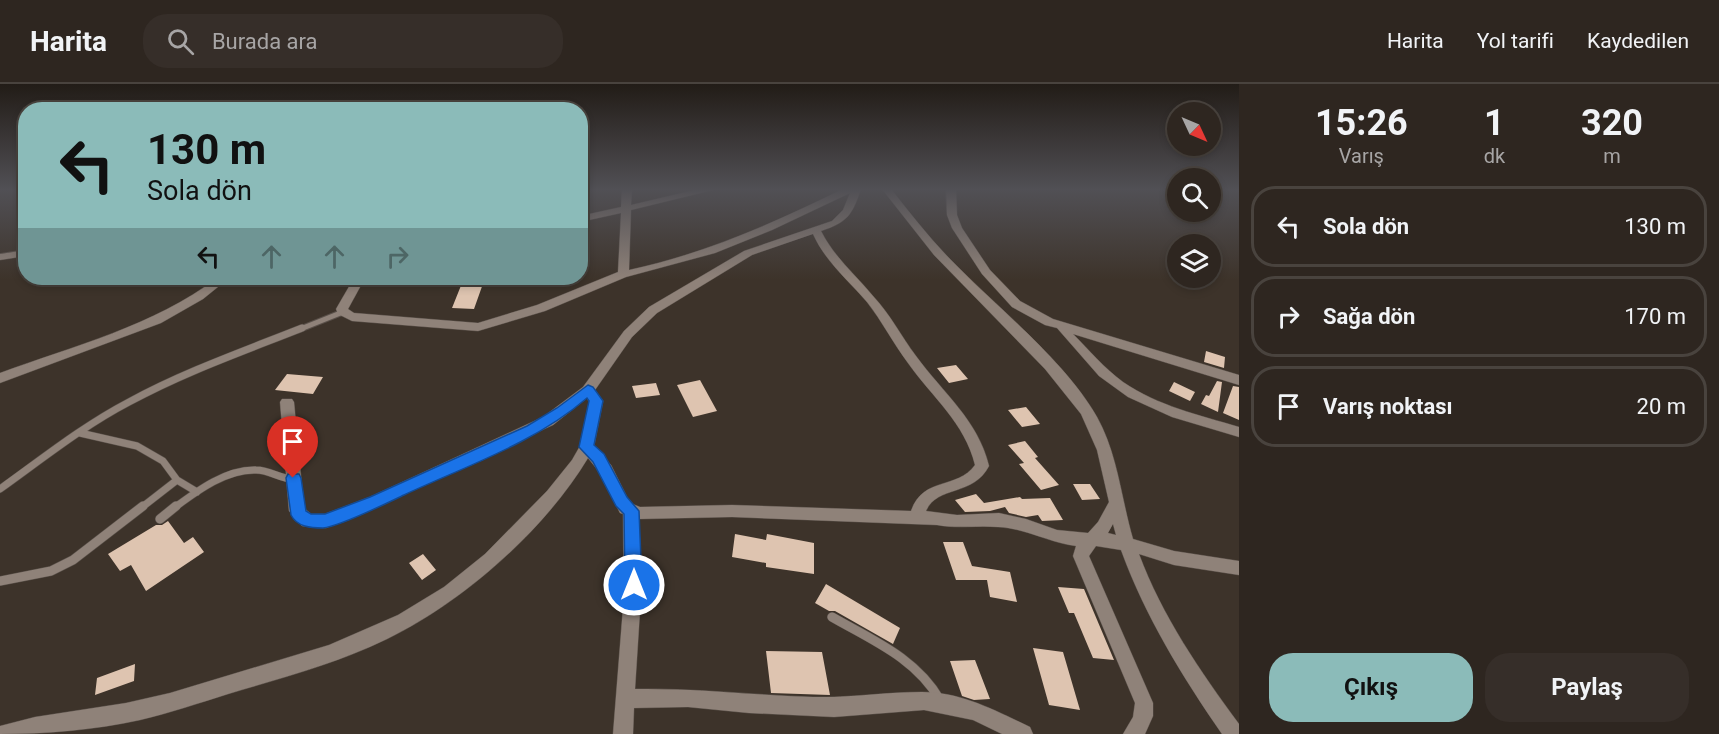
<!DOCTYPE html>
<html lang="tr">
<head>
<meta charset="utf-8">
<style>
	:root { --surface:#2e2620; --page:#362e29; --text:#f1f3f6; --muted:#a7a5a5; --line:#49433e; --accent:#8bbbb9 }
	body { margin:0; font-family:Roboto,sans-serif; background:var(--page); color:var(--text); height:100vh; display:flex; flex-direction:column; font-size:22px; white-space:nowrap }
	* { box-sizing:border-box; margin:0 }
	p { font-size:20px; color:var(--muted) }
	.icon { flex:none; width:33px; height:33px; fill:none; stroke:currentColor; stroke-width:2; stroke-linecap:round; stroke-linejoin:round }
	.map { position:relative; flex:1; overflow:hidden }
	.sheet { display:flex; flex-direction:column; background:var(--surface); width:480px }
	.sheet>* { flex:none }
	.banner { position:absolute; left:18px; top:18px; width:570px; height:183px; border-radius:24px; box-shadow:0 3px 9px #0003,0 0 0 2px var(--line); background:#8bbbb9; color:#111; overflow:hidden }
	.needle { width:39px; rotate:134deg }
	.controls { position:absolute; left:1167px; top:18px; display:grid; gap:12px }
	.controls a { display:grid; place-items:center; width:54px; height:54px; border-radius:50%; background:var(--surface); box-shadow:0 3px 9px #0003,0 0 0 2px var(--line); font-size:30px }
	.pin { position:absolute; display:grid; place-items:center; width:51px; height:51px; color:#fff; margin:-62px -26px; border-radius:50% 50% 50% 0; rotate:-45deg; box-shadow:0 0 6px #0007 }
	.pin .icon { rotate:45deg }
	.me { position:absolute; width:66px; margin:-33px; rotate:0deg; stroke-linejoin:round; filter:drop-shadow(0 0 4px #0008) }
	.turn { display:flex; align-items:center; gap:21px; height:126px; padding:0 30px; font-size:27px }
	.turn .icon { width:78px; height:78px; stroke-width:2.5 }
	.turn b { display:block; font-size:42px; line-height:51px }
	.lanes { display:flex; align-items:center; height:57px; padding:0 30px; background:#0003; justify-content:center; gap:30px; direction:ltr }
	.lanes .off { opacity:.35 }
	.eta { display:flex; justify-content:space-evenly; align-items:center; height:102px; text-align:center }
	.eta b { font-size:36px; font-weight:700; line-height:42px }
	.action { display:flex; gap:12px; margin-top:auto; padding:12px 30px }
	.action a { flex:1; height:69px; border-radius:24px; background:var(--accent); color:#111; font-size:24px; font-weight:700; line-height:69px; text-align:center }
	.action a+a { background:var(--page); color:var(--text) }
	ul { padding:0; list-style:none }
	li { display:flex; align-items:center; gap:18px; height:81px; margin:0 12px 9px; padding:0 18px; border:3px solid var(--line); border-radius:24px }
	li div { flex:1 }
	li b { display:block; font-size:22px }
	li em { font-style:normal }
	header { display:flex; align-items:center; gap:36px; box-sizing:border-box; height:84px; padding:0 30px; background:var(--surface); border-bottom:2px solid var(--line) }
	header strong { font-size:28px }
	nav { display:flex; gap:33px; margin-inline-start:auto; font-size:21px }
	.search { width:420px; height:54px; background:var(--page); display:flex; align-items:center; gap:15px; box-sizing:border-box; padding:0 21px; border-radius:24px; color:var(--muted); font-size:22px }
	main { display:flex; flex:1; min-height:0 }
	.map>svg:first-child { display:block }
	.building { fill:#dec4b0 }
	.lines { fill:none; stroke-linecap:round; stroke-linejoin:round }
	.service-far2-casing { stroke:#5a514a; stroke-width:7 }
	.service-far1-casing { stroke:#5a514a; stroke-width:8 }
	.service-casing { stroke:#5a514a; stroke-width:10 }
	.minor-casing { stroke:#5a514a; stroke-width:1 }
	.service-far2 { stroke:#8f8279; stroke-width:5 }
	.service-far1 { stroke:#8f8279; stroke-width:7 }
	.service { stroke:#8f8279; stroke-width:9 }
	.minor { fill:#8f8279; fill-rule:evenodd }
	.route { fill:#1a73e8; stroke:#114b97; stroke-width:1.5 }
</style>
</head>
<body>
<header>
<strong>Harita</strong>
<div class="search"><svg class="icon" aria-label="search" viewBox="0 0 24 24"><circle cx="10" cy="10" r="6"/><path d="M15 15l6 6"/></svg>Burada ara</div>
<nav><a>Harita</a><a>Yol tarifi</a><a>Kaydedilen</a></nav>
</header>
<main>
<div class="map">
<svg width="1239" height="650" viewBox="0 0 1239 650">
	<rect width="100%" height="100%" fill="#3d332a"/>
	<path class="building" d="M464,194H485L474,225L452,224Z
		M1206,267L1225,273L1224,284L1204,278Z
		M956,281L968,295L949,299L937,284Z
		M287,290L323,293L313,310L275,306Z
		M700,296L717,327L693,333L677,301Z
		M1217,297L1222,298L1218,328L1201,320L1206,311L1209,312Z
		M1174,298L1195,308L1190,317L1169,307Z
		M656,299L660,311L636,314L632,302Z
		M1233,302L1239,303V336L1223,329Z
		M1026,323L1040,340L1022,343L1008,326Z
		M1025,357L1038,373L1035,374L1059,401L1041,406L1019,380L1024,379L1008,361Z
		M1073,400H1090L1100,415L1082,416Z
		M976,410L984,419L1020,413L1022,415L1050,414L1063,436L1042,437L1038,431L1026,433L1009,429L1005,423L990,427L965,428L955,416Z
		M168,437L184,459L193,453L204,468L146,507L131,481L120,487L108,470L156,441H162Z
		M735,450L766,456L767,450L814,459V490L766,483V479L732,473Z
		M943,458H963L972,482L1010,488L1017,518L990,513L987,496H956Z
		M423,470L436,486L422,496L409,479Z
		M826,500L900,544L893,560L835,527H829L815,519Z
		M1058,503L1084,505L1114,576L1093,574L1074,529H1069Z
		M1033,564L1063,568L1080,626L1049,621Z
		M766,567L822,568L830,611L771,609Z
		M975,576L990,615L974,616L962,612L950,577Z
		M135,580L134,597L95,611L97,594Z"/>
	<g class="lines">
		<defs>
			<path id="service-far2" d="M298,246L343,228"/>
			<path id="service-far1" d="M80,349L137,362L163,377L177,396L197,408
				M0,405C42,375 83,342 129,318C184,288 244,267 302,244
				M141,424L177,396
				M174,424C197,407 226,385 256,386C270,386 280,395 293,395"/>
			<path id="service" d="M160,435L176,422
				M0,497L51,487L73,476L143,422
				M832,533C872,556 916,574 940,616"/>
			<path id="minor" d="M622,105H632L631,121L699,105H717L631,126L629,186C704,170 774,139 843,105H861C852,131 848,138 821,147C834,173 855,190 873,212C890,230 901,252 916,272C943,309 978,336 989,382C973,413 937,401 926,427L957,431L999,429L1026,435L1057,446L1088,449L1098,438L1109,418L1097,366L1081,330L1045,285L934,171L882,105H891C913,133 935,161 960,185C1003,228 1067,280 1097,333C1118,371 1121,414 1133,455L1174,467L1239,477V491L1174,481L1139,470C1162,532 1200,587 1239,640V650H1222C1182,592 1145,532 1121,466L1096,462L1089,472L1153,619V632L1145,650H1123L1133,633L1135,619L1073,472L1076,462C1050,459 1025,444 998,443C977,441 959,445 937,441L732,433L639,435L641,511L635,605C694,604 753,611 813,613C850,614 886,608 922,608C962,608 996,627 1030,643L1033,650H1002L973,636L924,626L834,633L749,629L688,623L634,624L633,650H613L624,511L623,430L620,429L600,389L588,374C544,447 463,518 387,555C336,580 281,594 228,610C199,619 170,629 140,636C94,646 47,650 0,650V642L35,633L126,619L170,609L329,561L398,531L444,503L485,470L547,407L572,376L580,362L589,318L587,314L553,341L380,421L326,444L302,442L289,427L280,318L282,315H292L294,318L304,424L311,430H325L370,413L543,333L583,303L624,247L649,223L744,167L832,137L843,126L850,109L772,146L715,169L626,193L545,227L478,247L352,237L338,230L336,225L354,194H365L348,225L354,229L478,239L537,221L618,188L621,129L580,138V132L621,123ZM813,150C825,177 848,196 867,218C882,237 893,259 908,279C932,313 965,339 975,381C957,406 923,392 911,427L732,421L640,423L630,419L611,381L594,362L603,317L595,306L632,253L657,229L752,171ZM1113,440L1116,451L1108,449Z
				M946,105H956L957,131L962,144L990,186L1020,217L1053,235L1239,291V301L1073,250C1089,266 1104,284 1123,298C1158,322 1199,331 1239,343V353L1172,333L1128,313L1099,292L1057,244L1045,241L1012,223L982,190L952,144L947,131Z
				M26,166V172L0,176V170Z
				M131,194H175C167,200 139,200 131,194Z
				M217,194H229L203,215L161,239L0,299V289C73,262 154,242 217,194Z"/>
		</defs>
		<use href="#service-far2" class="service-far2-casing"/>
		<use href="#service-far1" class="service-far1-casing"/>
		<use href="#service" class="service-casing"/>
		<use href="#minor" class="minor-casing"/>
		<use href="#service-far2" class="service-far2"/>
		<use href="#service-far1" class="service-far1"/>
		<use href="#service" class="service"/>
		<use href="#minor" class="minor"/>
	</g>
	<linearGradient id="sky" x2="0" y2="1"><stop stop-color="#221c17"/><stop offset="0.54" stop-color="#515055"/><stop offset="1" stop-color="#515055" stop-opacity="0"/></linearGradient>
	<rect width="1239" height="196" fill="url(#sky)"/>
	<path class="route" d="M588,301L593,303L603,317L594,361L604,370L627,413L639,427L642,501L640,506L634,508L628,506L625,501L624,430L616,422L593,378L579,363L589,317L587,314C535,359 466,382 404,411C387,419 341,442 323,444C311,444 297,443 291,431L286,394L288,390H299L301,394L306,427L311,430H325L370,413L527,342L557,324Z"/>
</svg>
<div class="controls">
<a><svg class="needle" viewBox="-14 -14 28 28"><path d="M0-13l5 13h-10z" fill="#e53935"/><path d="M0 13l5-13h-10z" fill="#a7a5a5"/></svg></a>
<a><svg class="icon" aria-label="search" viewBox="0 0 24 24"><circle cx="10" cy="10" r="6"/><path d="M15 15l6 6"/></svg></a>
<a><svg class="icon" aria-label="layers" viewBox="0 0 24 24"><path d="M12 4l9 5-9 5-9-5zM3 14l9 5 9-5"/></svg></a>
</div>
<div class="pin" style="left:293px;top:394px;background:#d93025"><svg class="icon" aria-label="arrive" viewBox="0 0 24 24"><path d="M6 21V4h12l-3 4 3 4H6"/></svg></div>
<svg class="me" style="left:634px;top:501px" viewBox="-20 -20 40 40"><circle r="17" fill="#1a73e8" stroke="#fff" stroke-width="3"/><path d="M0-11L8 9 0 5-8 9z" fill="#fff"/></svg>
<div class="banner">
<div class="turn"><svg class="icon" aria-label="left" viewBox="0 0 24 24"><path d="M17 20v-9H6M10 6l-5 5 5 5"/></svg><div><b>130 m</b>Sola dön</div></div>
<div class="lanes"><svg class="icon" aria-label="left" viewBox="0 0 24 24"><path d="M17 20v-9H6M10 6l-5 5 5 5"/></svg><svg class="icon off" aria-label="ahead" viewBox="0 0 24 24"><path d="M12 20V5M6 11l6-6 6 6"/></svg><svg class="icon off" aria-label="ahead" viewBox="0 0 24 24"><path d="M12 20V5M6 11l6-6 6 6"/></svg><svg class="icon off" aria-label="right" viewBox="0 0 24 24"><path d="M7 20v-9h11M14 6l5 5-5 5"/></svg></div>
</div>
</div>
<section class="sheet">
<div class="eta">
<div><b>15:26</b><p>Varış</p></div>
<div><b>1</b><p>dk</p></div>
<div><b>320</b><p>m</p></div>
</div>
<ul>
<li><svg class="icon" aria-label="left" viewBox="0 0 24 24"><path d="M17 20v-9H6M10 6l-5 5 5 5"/></svg><div><b>Sola dön</b></div><em>130 m</em></li>
<li><svg class="icon" aria-label="right" viewBox="0 0 24 24"><path d="M7 20v-9h11M14 6l5 5-5 5"/></svg><div><b>Sağa dön</b></div><em>170 m</em></li>
<li><svg class="icon" aria-label="arrive" viewBox="0 0 24 24"><path d="M6 21V4h12l-3 4 3 4H6"/></svg><div><b>Varış noktası</b></div><em>20 m</em></li>
</ul>
<div class="action"><a>Çıkış</a><a>Paylaş</a></div>
</section>
</main>
</body>
</html>
